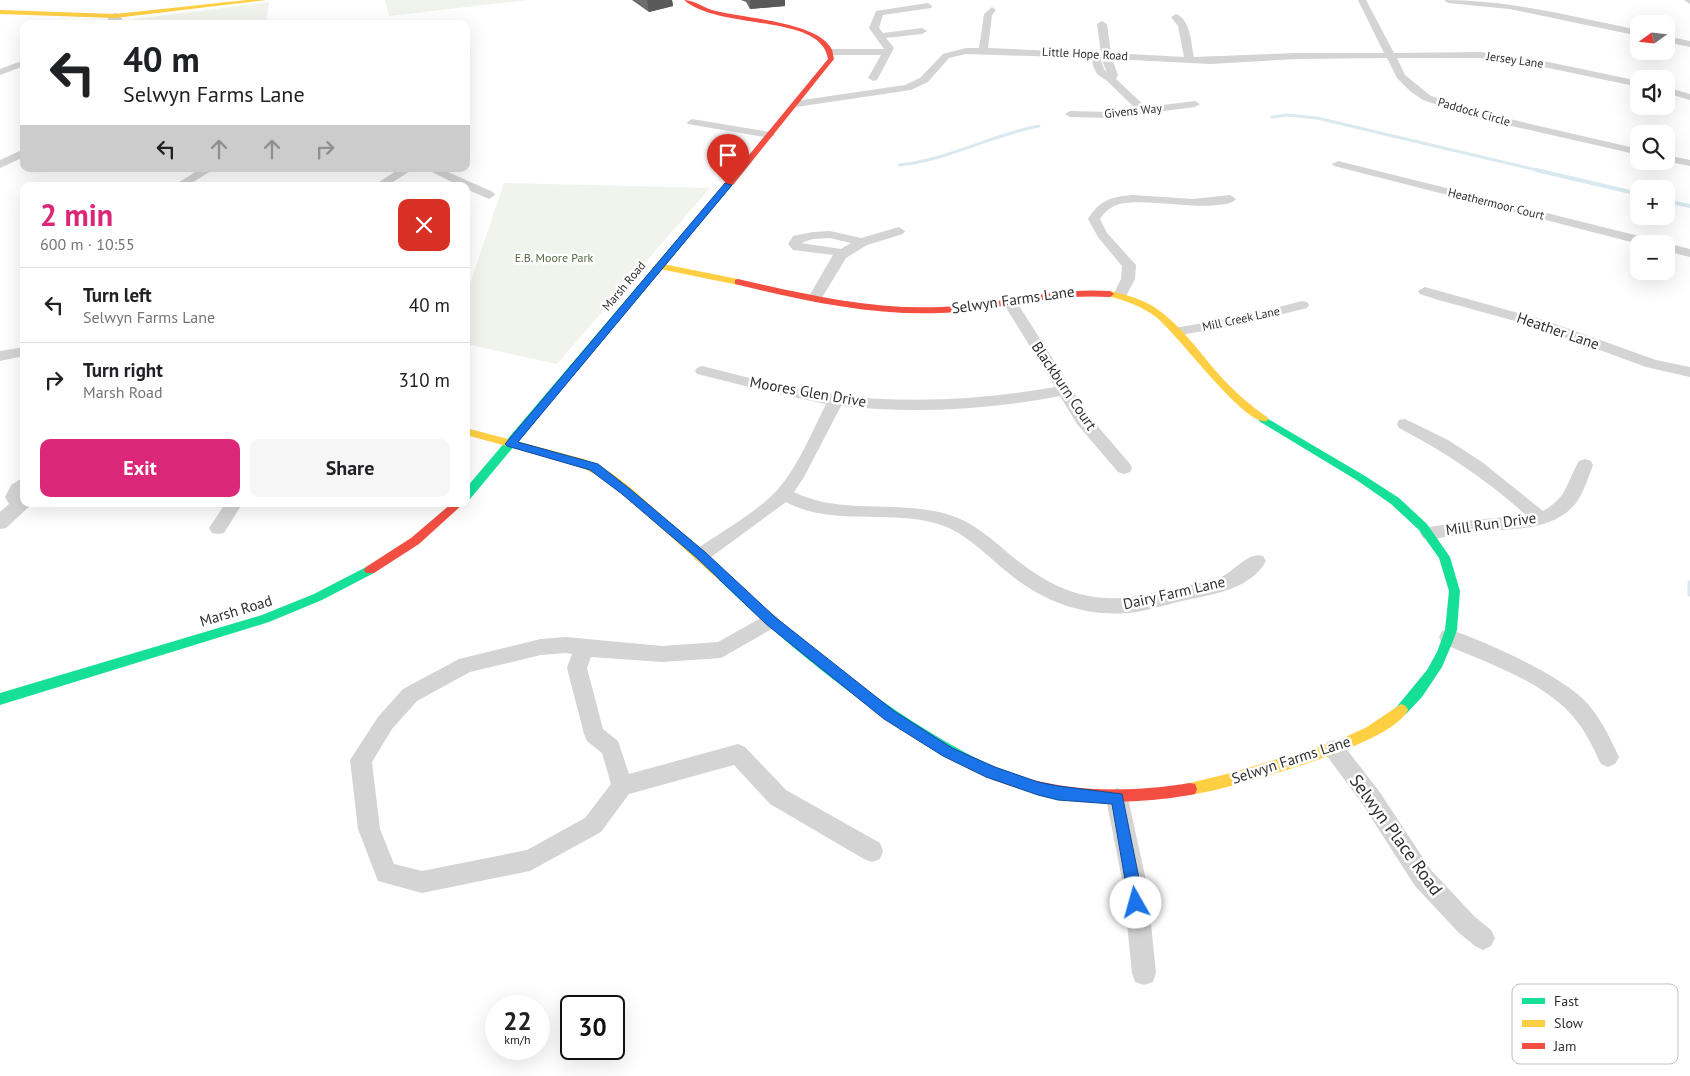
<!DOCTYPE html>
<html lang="en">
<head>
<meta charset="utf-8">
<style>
	:root { --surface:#fff; --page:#f6f6f6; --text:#202124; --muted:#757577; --line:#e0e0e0; --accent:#db2777 }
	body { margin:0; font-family:"PT Sans",sans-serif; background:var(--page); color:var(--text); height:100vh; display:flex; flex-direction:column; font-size:19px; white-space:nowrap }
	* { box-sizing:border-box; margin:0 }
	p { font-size:16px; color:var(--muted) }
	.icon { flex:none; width:28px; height:28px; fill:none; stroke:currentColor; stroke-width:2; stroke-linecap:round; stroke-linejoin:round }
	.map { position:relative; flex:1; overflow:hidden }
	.side { position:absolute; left:20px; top:182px; width:450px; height:325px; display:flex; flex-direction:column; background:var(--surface); border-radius:10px; box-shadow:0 5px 20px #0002 }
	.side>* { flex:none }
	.guide { position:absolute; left:20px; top:20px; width:450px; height:152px; border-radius:10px; box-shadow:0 5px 20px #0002; background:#fff; color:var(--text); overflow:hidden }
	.needle { width:32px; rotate:255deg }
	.fabs { position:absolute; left:1630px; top:15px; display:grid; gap:10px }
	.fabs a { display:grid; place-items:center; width:45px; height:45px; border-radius:10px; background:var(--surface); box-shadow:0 5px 20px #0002; font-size:25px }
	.speed { position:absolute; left:485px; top:995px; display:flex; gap:10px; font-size:25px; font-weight:700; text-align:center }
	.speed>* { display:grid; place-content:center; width:65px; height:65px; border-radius:50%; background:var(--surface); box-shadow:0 5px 20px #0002; line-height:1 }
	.speed small { font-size:12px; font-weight:400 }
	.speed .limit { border:2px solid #111; border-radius:8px; background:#fff; color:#111 }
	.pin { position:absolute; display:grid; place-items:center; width:42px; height:42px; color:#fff; margin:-51px -21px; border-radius:50% 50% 50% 0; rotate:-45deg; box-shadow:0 0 5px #0007 }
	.pin .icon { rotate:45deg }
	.me { position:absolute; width:55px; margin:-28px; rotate:353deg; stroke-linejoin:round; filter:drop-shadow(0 0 4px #0008) }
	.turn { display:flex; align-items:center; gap:18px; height:105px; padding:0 20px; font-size:22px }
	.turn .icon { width:65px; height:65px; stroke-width:2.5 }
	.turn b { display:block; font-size:35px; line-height:42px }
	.lanes { display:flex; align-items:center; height:48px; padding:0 20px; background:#0003; justify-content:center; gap:25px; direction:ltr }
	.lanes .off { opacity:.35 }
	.round { display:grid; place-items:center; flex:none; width:52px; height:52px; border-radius:10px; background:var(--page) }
	.overview { display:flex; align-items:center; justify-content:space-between; height:85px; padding:0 20px }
	h1 { font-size:30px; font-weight:800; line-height:38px; color:var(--accent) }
	.cta { display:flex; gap:10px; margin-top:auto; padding:10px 20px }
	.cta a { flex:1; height:58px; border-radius:10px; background:var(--accent); color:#fff; font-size:20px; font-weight:800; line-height:58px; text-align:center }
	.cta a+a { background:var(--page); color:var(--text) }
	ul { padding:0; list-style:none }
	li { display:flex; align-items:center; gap:15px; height:75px; padding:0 20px; border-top:1px solid var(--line) }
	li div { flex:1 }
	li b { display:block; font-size:19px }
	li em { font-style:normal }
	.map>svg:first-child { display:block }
	.green { fill:#f1f4ec }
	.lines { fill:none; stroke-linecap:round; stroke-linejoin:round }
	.stream-far2 { stroke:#dae9f0; stroke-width:3 }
	.stream-far1 { stroke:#dae9f0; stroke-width:4 }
	.stream { stroke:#dae9f0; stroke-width:5 }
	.street { fill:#d4d4d4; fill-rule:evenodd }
	.fast { fill:#16e098; fill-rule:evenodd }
	.slow { fill:#ffcf43; fill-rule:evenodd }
	.jam { fill:#f24e42; fill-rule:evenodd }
	.wall { fill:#6d6d6d }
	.shaded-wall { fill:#595959 }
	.route { fill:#1a73e8; stroke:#114b97 }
	.labels { text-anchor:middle; stroke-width:5; stroke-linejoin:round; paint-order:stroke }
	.far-street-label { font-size:12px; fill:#2f2f2f; stroke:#fff }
	.far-park-label { font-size:12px; fill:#54683e; stroke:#fff }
	.street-label { font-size:15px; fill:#2f2f2f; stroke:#fff }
	.near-street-label { font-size:18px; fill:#2f2f2f; stroke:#fff }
	.key { fill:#fff; stroke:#c1c1c1; stroke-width:1 }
	.key-label { font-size:14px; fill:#2f2f2f }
</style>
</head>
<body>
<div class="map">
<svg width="1690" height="1076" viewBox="0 0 1690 1076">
	<rect width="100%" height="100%" fill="#fff"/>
	<path class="green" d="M385,0H528L389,16Z
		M269,2L266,24H132L127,20Z
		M504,183L710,188L557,364L466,344V296Z"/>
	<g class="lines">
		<path class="stream-far2" d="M1272,117L1287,115L1317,118L1541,171
			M899,165C948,160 991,135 1039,126"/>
		<path class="stream-far1" d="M1536,170L1639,194
			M1666,201L1690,206"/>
		<path class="stream" d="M1690,583V594"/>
		<path class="street" d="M1358,0H1366L1394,53L1480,52L1534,59L1639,81V87L1534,65L1480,58H1397L1405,75L1431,96L1479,112L1639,149V155L1472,117L1423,100L1410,91L1397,78L1387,58L1297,59L1210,64L1112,59L1118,75L1116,79L1146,107L1195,101L1200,104L1195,107L1109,118L1070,117L1065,114L1070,111L1109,112L1135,108L1107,81L1097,74L1093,66L1092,58L966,54L949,58L928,82L911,90L796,107L791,104L796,101L905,85L920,78L943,54L966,48H979L984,14L992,7L996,10L992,15L988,48L1101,53L1097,24L1102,21L1107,24L1111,53L1184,57L1178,26L1171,17L1176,14C1191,20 1191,44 1194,57L1297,53H1384ZM1101,60H1102L1107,73L1104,69Z
			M1444,0C1510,0 1574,17 1639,30V36L1509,9L1448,3Z
			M1684,0H1690V4Z
			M928,3L932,6L931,8L883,15L879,28L883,33L922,28L927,31L922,34L886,38L894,48L877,80L873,81L868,78L881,55H832L827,52L832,49H884L869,28L876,11Z
			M115,13L118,14L126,24H117L115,22L113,24H104L112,14Z
			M1666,36L1690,41V47L1666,42Z
			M24,60V66L0,75V69Z
			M1666,87L1690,94V100L1666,93Z
			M692,119L770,132L775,135L770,138L688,124L687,122Z
			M24,149V157L0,168V160Z
			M1666,155L1690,160V166L1665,161Z
			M1338,161L1659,241L1660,244H1639L1334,166L1332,164Z
			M200,169H214L187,186H173Z
			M399,169H413L387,186H373Z
			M426,169H441L493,192L495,195L489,199L466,189V186H460Z
			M1132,195L1193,199L1230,195L1236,199C1232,204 1224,204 1218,205C1190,209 1134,196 1114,206C1108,209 1104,213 1100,219L1107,233L1136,265L1135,279L1125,298L1120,299L1113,295L1121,279L1122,266L1098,237L1088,219C1100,200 1110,197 1132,195Z
			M899,227L905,231L903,234L867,245L846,258L820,301H810L808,298L833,255L793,250L788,244L793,236L813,232L830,231L861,238ZM830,238L851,243L841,249L801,243L813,239Z
			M1666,243L1690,249V257L1666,251V244H1664Z
			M1425,287L1547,321L1656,360L1690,367V377L1646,367L1537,327L1435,299L1420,294L1418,291Z
			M1009,297L1016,301L1089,416L1130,464L1132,468L1130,472L1124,474L1118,472L1077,424L1060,396C987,410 915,414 841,406L804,477L794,492C843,517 906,497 958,518C977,526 993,540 1008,553C1037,577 1067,596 1106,598C1133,600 1158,591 1185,586C1197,583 1210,582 1221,577C1235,571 1248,551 1263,556L1266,561C1252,587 1217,594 1191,599C1172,603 1154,609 1136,612C1088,619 1042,602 1006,571C985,554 965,532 938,524C889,509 833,527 786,502L707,560L701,562L695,560L692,555L695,550C718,534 762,509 779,488C799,464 812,432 826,404L769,392L697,374L695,371L697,368L702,366C746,377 790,389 836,395C909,404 982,400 1055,387L1002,301Z
			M1302,301L1307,302L1309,305L1307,308L1239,325L1180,335L1175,334L1173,331L1175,328L1180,327L1239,317Z
			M24,347V356L0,361V351Z
			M1405,419L1448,440L1482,462L1543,511C1568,497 1566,483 1579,461L1585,459L1591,461L1593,465C1588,478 1584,492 1576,503C1552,533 1508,528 1475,532C1459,534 1444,537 1429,540L1423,538L1420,533L1423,528L1474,520L1526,515C1487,480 1445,452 1399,428L1397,424L1399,420Z
			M24,477L22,496L24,497V504H32L6,528L0,529V512L9,504L5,497L11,485Z
			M225,504H242L224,533L218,534L212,533L209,528Z
			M770,613L777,616L779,621L777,626L721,658L662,662L591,657L587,668L603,729L618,741L629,774L738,744L745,747L786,790L880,843L883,851L880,859L872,862L864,859L770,804L734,765L629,794L601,832L530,871L422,893L378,881L358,829L350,760L378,717L403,689L459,659L541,639L566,637L662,646L718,642ZM566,653L572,654L567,668L584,734L587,741L602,753L611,784L585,818L527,850L422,871L394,864L380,829L372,762L392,729L417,701L470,672L541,655Z
			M1449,629C1486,642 1554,672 1582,698C1599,714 1609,736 1619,757L1615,764L1608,767L1601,764C1592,745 1583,726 1568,711C1535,678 1484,662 1442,643L1439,637L1442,631Z
			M1334,740L1341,742L1379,791L1431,870L1474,916L1491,930L1495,938L1491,946L1483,950L1475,946L1458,932L1415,886L1363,805L1327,756L1324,749L1327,742Z
			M1117,788L1125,791L1128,798L1147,885L1156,973L1153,982L1144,985L1135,982L1132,973L1123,885L1106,798L1109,791Z"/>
		<path class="fast" d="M727,181L734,183L470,499L466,500V488Z
			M1263,416L1365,476L1399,498L1427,524L1450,557L1460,591L1457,630L1453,641L1442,667L1422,697L1406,714L1401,716L1396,714L1394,710L1427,670L1437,652L1445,630L1449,591L1439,558L1419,530L1391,504L1358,481L1259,421L1258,419Z
			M370,565L374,567L376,570L374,573L322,600L269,622L0,705V693L262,615L314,594Z
			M723,572L727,574C808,650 900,722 1001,771L1003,775L1001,779L996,781L991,779C891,730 800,658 719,580L717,577L719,574Z"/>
		<path class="slow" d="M247,0H266L115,18L0,14V10L115,14Z
			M658,263L738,279L742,282L738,285L655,268V264Z
			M1110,291C1123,294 1135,297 1147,303C1179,320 1199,353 1223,379C1236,393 1251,406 1267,417L1268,419L1267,421C1245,427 1177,333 1156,317C1141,306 1125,300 1107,296L1106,294Z
			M466,428L584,459L610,472L630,487L727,574L729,577L727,580H719L622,493L602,478L577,465L466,435Z
			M1401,704L1406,706L1408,710C1391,745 1250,781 1211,791L1190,795L1185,794L1183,789L1185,784L1190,783L1231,773L1337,741L1367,727Z"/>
		<path class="jam" d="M684,0C695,0 705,9 716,11C743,18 817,22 831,48C833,51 833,56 834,59L733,185L726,183L828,59C827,55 826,51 824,48C804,16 716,28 684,0Z
			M738,279C804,294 872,310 940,307C999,305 1050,287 1110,291L1114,294L1110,297C1050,293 999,310 941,313C872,316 801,300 735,284V280Z
			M451,504H463L419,544L374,573H366L364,570L366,567L411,538Z
			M996,769C1062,792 1121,794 1190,783L1195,784L1197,789L1195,794L1190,795C1121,807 1057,804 991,779L989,775L991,771Z"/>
	</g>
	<path class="wall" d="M632,0H672L673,6L649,12Z
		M741,0H785V6L750,9L746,2Z"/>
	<path class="shaded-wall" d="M647,0H672L673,6L649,12Z
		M750,0H785V6L750,9Z"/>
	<path class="route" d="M725,183L732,185L518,442L598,464L630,489L705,552L775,617L894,711L952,748L995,767L1038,782L1058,786L1122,794L1144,903L1142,908L1136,910L1131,908L1129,903L1112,804L1058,800L1038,795L986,777L943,756L884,719L766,624L697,558L622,494L590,470L507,446L505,444Z"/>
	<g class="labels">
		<g class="far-street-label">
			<text transform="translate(1085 54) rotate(3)" y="4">Little Hope Road</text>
			<text transform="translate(1515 60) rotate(8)" y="4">Jersey Lane</text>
			<text transform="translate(1133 111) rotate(-6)" y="4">Givens Way</text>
			<text transform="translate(1474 112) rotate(16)" y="4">Paddock Circle</text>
			<text transform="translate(1496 204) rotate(14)" y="4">Heathermoor Court</text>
			<text transform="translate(624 286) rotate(-50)" y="4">Marsh Road</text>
			<text transform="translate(1241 319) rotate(-12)" y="4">Mill Creek Lane</text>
		</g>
		<g class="far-park-label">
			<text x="554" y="262">E.B. Moore Park</text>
		</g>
		<g class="street-label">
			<text transform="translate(1013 300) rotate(-8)" y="5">Selwyn Farms Lane</text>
			<text transform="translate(1558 331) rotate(19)" y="5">Heather Lane</text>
			<text transform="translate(1064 386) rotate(56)" y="5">Blackburn Court</text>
			<text transform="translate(808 392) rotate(10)" y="5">Moores Glen Drive</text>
			<text transform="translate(1491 524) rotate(-8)" y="5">Mill Run Drive</text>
			<text transform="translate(1174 593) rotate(-13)" y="5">Dairy Farm Lane</text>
			<text transform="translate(236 611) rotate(-17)" y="5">Marsh Road</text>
			<text transform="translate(1291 760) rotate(-18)" y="5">Selwyn Farms Lane</text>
		</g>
		<g class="near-street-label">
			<text transform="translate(1396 835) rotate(54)" y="6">Selwyn Place Road</text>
		</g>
	</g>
	<rect x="1512" y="984" width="166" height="80" rx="8" class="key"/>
	<rect x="1522" y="998" width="23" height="6" fill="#16e098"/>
	<rect x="1522" y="1020" width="23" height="7" fill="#ffcf43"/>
	<rect x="1522" y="1043" width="23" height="6" fill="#f24e42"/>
	<g class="key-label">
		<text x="1554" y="1006">Fast</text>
		<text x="1554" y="1028">Slow</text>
		<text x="1554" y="1051">Jam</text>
	</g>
</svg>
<div class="fabs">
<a><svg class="needle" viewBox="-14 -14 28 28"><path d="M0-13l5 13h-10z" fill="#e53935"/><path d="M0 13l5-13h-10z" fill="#757577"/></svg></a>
<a><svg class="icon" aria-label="sound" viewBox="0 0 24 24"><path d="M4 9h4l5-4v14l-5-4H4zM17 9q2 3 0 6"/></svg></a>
<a><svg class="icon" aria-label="search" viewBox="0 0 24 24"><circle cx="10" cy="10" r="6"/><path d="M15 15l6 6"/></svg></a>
<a>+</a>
<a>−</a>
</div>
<div class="speed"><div>22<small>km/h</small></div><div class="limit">30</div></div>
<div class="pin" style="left:728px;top:185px;background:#d93025"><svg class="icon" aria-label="arrive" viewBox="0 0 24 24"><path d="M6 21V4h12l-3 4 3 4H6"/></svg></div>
<svg class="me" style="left:1136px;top:903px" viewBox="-20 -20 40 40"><circle r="19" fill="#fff"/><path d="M0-13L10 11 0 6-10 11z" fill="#1a73e8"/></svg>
<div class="guide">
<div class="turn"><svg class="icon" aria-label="left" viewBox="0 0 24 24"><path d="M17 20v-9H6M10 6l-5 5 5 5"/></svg><div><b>40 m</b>Selwyn Farms Lane</div></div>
<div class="lanes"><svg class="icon" aria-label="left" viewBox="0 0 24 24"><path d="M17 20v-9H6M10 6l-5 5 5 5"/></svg><svg class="icon off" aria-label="ahead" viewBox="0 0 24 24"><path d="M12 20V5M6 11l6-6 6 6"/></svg><svg class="icon off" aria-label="ahead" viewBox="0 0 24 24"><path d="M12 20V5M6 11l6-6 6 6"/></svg><svg class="icon off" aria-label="right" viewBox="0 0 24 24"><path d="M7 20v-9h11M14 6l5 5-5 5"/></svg></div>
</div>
<section class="side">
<div class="overview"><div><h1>2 min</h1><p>600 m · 10:55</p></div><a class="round" style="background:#d93025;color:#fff"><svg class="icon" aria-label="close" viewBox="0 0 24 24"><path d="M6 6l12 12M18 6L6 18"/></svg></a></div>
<ul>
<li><svg class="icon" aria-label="left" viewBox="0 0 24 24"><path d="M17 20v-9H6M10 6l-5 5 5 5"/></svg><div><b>Turn left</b><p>Selwyn Farms Lane</p></div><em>40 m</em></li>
<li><svg class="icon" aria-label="right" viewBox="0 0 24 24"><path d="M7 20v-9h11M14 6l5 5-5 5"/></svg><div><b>Turn right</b><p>Marsh Road</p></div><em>310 m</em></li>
</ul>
<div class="cta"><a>Exit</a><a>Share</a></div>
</section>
</div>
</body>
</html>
